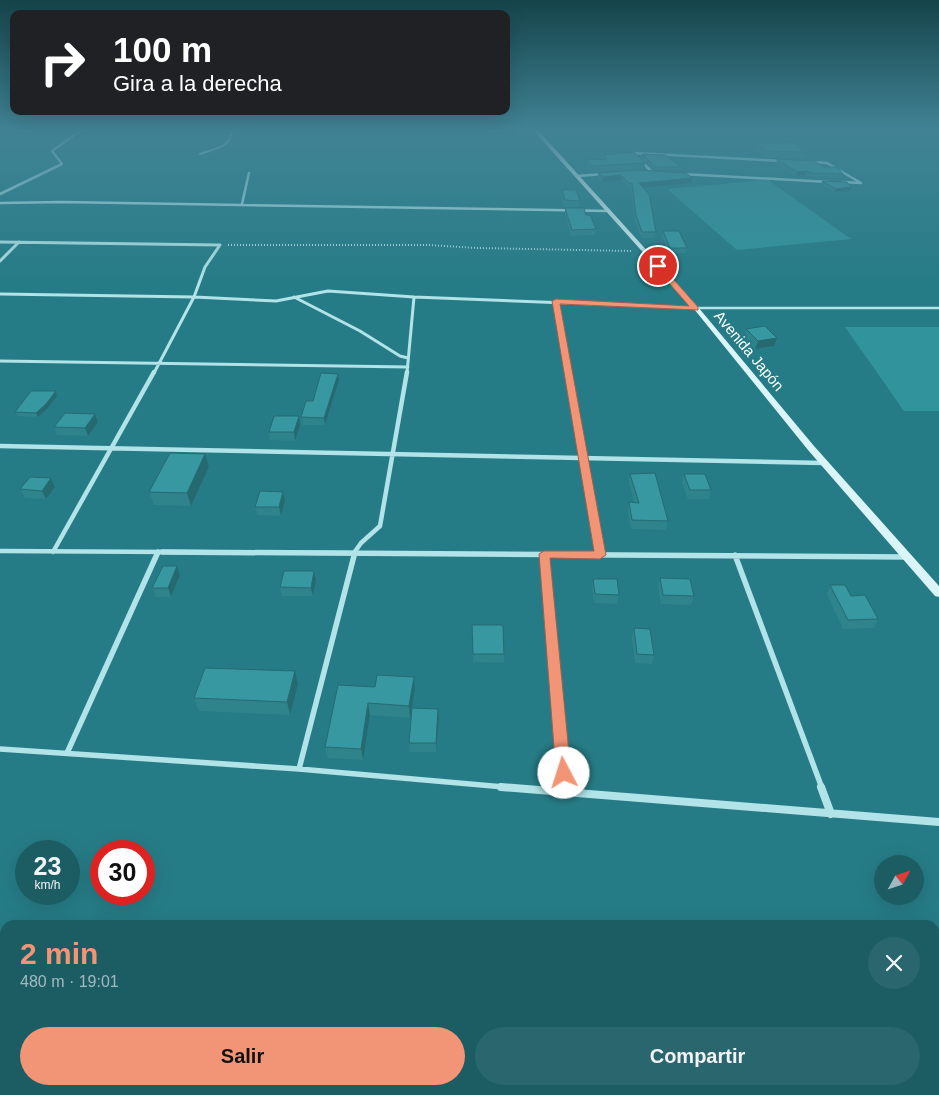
<!DOCTYPE html>
<html lang="es">
<head>
<meta charset="utf-8">
<style>
	:root { --surface:#1c5d64; --page:#29666d; --text:#f1f3f6; --muted:#a0babf; --accent:#f19576 }
	body { margin:0; font-family:Helvetica,sans-serif; background:var(--page); color:var(--text); height:100vh; display:flex; flex-direction:column; font-size:19px; white-space:nowrap }
	* { box-sizing:border-box; margin:0 }
	p { font-size:16px; color:var(--muted) }
	.icon { flex:none; width:28px; height:28px; fill:none; stroke:currentColor; stroke-width:2; stroke-linecap:round; stroke-linejoin:round }
	.map { position:relative; flex:1; overflow:hidden }
	.side { position:absolute; left:0px; top:920px; width:940px; height:175px; display:flex; flex-direction:column; background:var(--surface); border-radius:15px 15px 0 0; box-shadow:0 5px 20px #0002 }
	.side>* { flex:none }
	.guide { position:absolute; left:10px; top:10px; width:500px; height:105px; border-radius:10px; box-shadow:0 5px 20px #0002; background:#202124; color:#fff; overflow:hidden }
	.needle { width:32px; rotate:50deg }
	.controls { position:absolute; left:874px; top:855px; display:grid; gap:10px }
	.controls a { display:grid; place-items:center; width:50px; height:50px; border-radius:50%; background:var(--surface); box-shadow:0 5px 20px #0002; font-size:25px }
	.speed { position:absolute; left:15px; top:840px; display:flex; gap:10px; font-size:25px; font-weight:700; text-align:center }
	.speed>* { display:grid; place-content:center; width:65px; height:65px; border-radius:50%; background:var(--surface); box-shadow:0 5px 20px #0002; line-height:1 }
	.speed small { font-size:12px; font-weight:400 }
	.speed .limit { border:8px solid #d22; background:#fff; color:#111 }
	.pin { position:absolute; display:grid; place-items:center; width:42px; height:42px; color:#fff; margin:-21px; border:2px solid #fff; border-radius:50%; box-shadow:0 1px 5px #0007 }
	.me { position:absolute; width:55px; margin:-28px; rotate:355deg; stroke-linejoin:round; filter:drop-shadow(0 0 4px #0008) }
	.turn { display:flex; align-items:center; gap:18px; height:105px; padding:0 20px; font-size:22px }
	.turn .icon { width:65px; height:65px; stroke-width:2.5 }
	.turn b { display:block; font-size:35px; line-height:42px }
	.round { display:grid; place-items:center; flex:none; width:52px; height:52px; border-radius:26px; background:var(--page) }
	.headline { display:flex; align-items:center; justify-content:space-between; height:85px; padding:0 20px }
	h1 { font-size:30px; font-weight:700; line-height:38px; color:var(--accent) }
	.action { display:flex; gap:10px; margin-top:auto; padding:10px 20px }
	.action a { flex:1; height:58px; border-radius:30px; background:var(--accent); color:#111; font-size:20px; font-weight:700; line-height:58px; text-align:center }
	.action a+a { background:var(--page); color:var(--text) }
	.map>svg:first-child { display:block }
	.green { fill:#31949d }
	.lines { fill:none; stroke-linecap:round; stroke-linejoin:round }
	.path { stroke:#b1e3e8; stroke-width:2; stroke-dasharray:1 2; stroke-linecap:butt }
	.lane-far1 { stroke:#b1e3e8; stroke-width:2 }
	.lane { stroke:#b1e3e8; stroke-width:2.5 }
	.street-far4 { stroke:#b1e3e8; stroke-width:2.5 }
	.street-far3 { stroke:#b1e3e8; stroke-width:3 }
	.street-far2 { stroke:#b1e3e8; stroke-width:4.5 }
	.street-far1 { stroke:#b1e3e8; stroke-width:5.5 }
	.street { stroke:#b1e3e8; stroke-width:8 }
	.secondary { fill:#dbf4f7; fill-rule:evenodd }
	.wall { fill:#2f838b }
	.shaded-wall { fill:#266a71 }
	.building { fill:#3798a2; stroke:#266a71 }
	.route { fill:#f19576; stroke:#9d614d }
	.labels { text-anchor:middle; stroke-width:5; stroke-linejoin:round; paint-order:stroke }
	.far-street-label { font-size:15px; fill:#fff; stroke:#267c86 }
</style>
</head>
<body>
<div class="map">
<svg width="939" height="1095" viewBox="0 0 939 1095">
	<rect width="100%" height="100%" fill="#267c86"/>
	<path class="green" d="M768,180L851,239L737,250L667,189Z
		M845,327H939V411H904Z"/>
	<g class="lines">
		<path class="path" d="M228,245H428L477,248L632,251"/>
		<path class="lane-far1" d="M200,154C217,148 230,148 233,129"/>
		<path class="lane" d="M696,308H939"/>
		<path class="street-far4" d="M635,155L632,153L783,161
			M641,161L653,173
			M811,162L827,163L861,183L842,182
			M682,174L829,182
			M577,176L604,174
			M0,194L62,164L52,151L83,129
			M0,203L63,202L609,211
			M242,204L249,173"/>
		<path class="street-far3" d="M0,242L220,245
			M0,261L19,242
			M0,294L194,297L276,301L328,291L414,297L696,308
			M294,297L360,331L400,356L408,358
			M556,301L569,373
			M0,361L408,367
			M154,373L194,297L205,267L220,245
			M407,373L414,297"/>
		<path class="street-far2" d="M569,372L601,553
			M0,446L824,463
			M0,551L351,553
			M53,552L154,372
			M354,553L361,543L380,526L407,372"/>
		<path class="street-far1" d="M162,552L907,557
			M600,552L601,555
			M544,554L565,788
			M735,555L822,788
			M0,749L299,769L515,788
			M67,753L158,552
			M299,769L355,552"/>
		<path class="street" d="M501,787L939,822
			M564,787L565,793
			M821,787L831,814
			M0,1059L5,1060
			M253,1090L294,1095"/>
		<path class="secondary" d="M532,129H537L698,307L814,446L939,586V597L935,596L808,450L694,309Z"/>
	</g>
	<path class="wall" d="M757,144L806,152L805,159L766,157L755,150Z
		M642,154L681,167V170H654L641,158Z
		M603,155L645,163V169L592,172L585,166L586,160L602,159Z
		M777,159L823,167L843,174L841,179L809,177L806,175L796,176L776,164Z
		M598,173L691,183L643,187L656,232L655,238H641L635,220L631,188H628L621,180L602,182L598,178Z
		M822,181L850,190L835,192L821,184Z
		M562,190L580,201L579,207H565L561,197Z
		M565,208L596,229L595,235L571,236L565,213Z
		M663,231L687,248L686,253H669L662,236Z
		M746,329L777,338L774,346L755,349L744,337Z
		M338,374L339,380L325,425H302L301,417L313,401Z
		M56,391L57,396L48,408L38,417L17,416L15,412Z
		M95,414L98,422L88,436L57,435L54,427Z
		M299,416L300,425L295,441L270,440L269,432Z
		M209,467L191,506L154,505L149,492Z
		M630,474L668,521L666,530L631,529L628,511L629,502H634L629,482Z
		M684,474L711,490L709,499H688L682,483Z
		M55,487L46,499L25,498L20,489Z
		M283,492L285,500L281,516L257,515L255,507Z
		M177,566L180,575L171,597H156L152,588Z
		M660,578L694,596L691,605L661,604L658,587Z
		M593,579L619,595L617,604L594,603L592,588Z
		M316,580L313,596H282L280,587Z
		M830,585L851,596L878,619L874,628L843,629L827,594Z
		M472,625L504,654V663L473,662Z
		M634,628L654,655L652,664L635,663L632,637Z
		M414,677L415,689L410,718L370,715L363,760L327,758L325,747L375,687Z
		M298,684L290,715L199,711L194,698Z
		M438,709L439,718L436,752H410L409,743Z"/>
	<path class="shaded-wall" d="M807,171L806,175L796,176L797,172Z
		M621,175V180L602,182L603,177Z
		M692,178L691,183L638,188L639,183Z
		M851,187L850,190L835,192L836,189Z
		M777,338L774,346L755,349L758,341Z
		M338,374L339,380L325,425L324,418Z
		M56,391L57,396L48,408L38,417L36,413Z
		M95,414L98,422L88,436L85,428Z
		M299,416L300,425L295,441L294,432Z
		M205,454L209,467L191,506L187,493Z
		M51,478L55,487L46,499L42,491Z
		M283,492L285,500L281,516L279,507Z
		M177,566L180,575L171,597L168,588Z
		M314,571L316,580L313,596L311,588Z
		M295,671L298,684L290,715L287,702Z
		M414,677L415,689L410,718L409,706Z
		M368,703L370,715L363,760L361,749Z
		M438,709L439,718L436,752V743Z"/>
	<path class="building" d="M792,142L806,152L767,151L757,144Z
		M634,152L645,163L592,166L586,160L607,159L603,155Z
		M642,154L665,155L681,167H655Z
		M777,159L815,161L823,167H837L843,174L811,173L807,171L797,172Z
		M637,170L686,173L692,178L639,183L649,194L656,232H642L636,215L632,183H629L621,175L603,177L598,173Z
		M822,181L847,182L851,187L836,189Z
		M562,190H576L580,201L565,200Z
		M565,208H584L586,215H590L596,229L572,230Z
		M663,231H679L687,248H670Z
		M765,326L777,338L758,341L746,329Z
		M321,373L338,374L324,418L301,417L306,401H313Z
		M31,391H56L46,404L36,413L15,412Z
		M65,413L95,414L85,428L54,427Z
		M274,416H299L294,432H269Z
		M170,453L205,454L187,493L149,492Z
		M655,473L668,521L632,520L629,502L639,503L630,474Z
		M684,474H705L711,490H690Z
		M30,477L51,478L42,491L20,489Z
		M260,491L283,492L279,507H255Z
		M163,566H177L168,588H152Z
		M284,571H314L311,588L280,587Z
		M660,578L690,579L694,596L663,595Z
		M593,579H617L619,595L595,594Z
		M830,585H845L851,596L865,595L878,619L848,620Z
		M472,625H503L504,654H473Z
		M634,628L650,629L654,655L637,654Z
		M205,668L295,671L287,702L194,698Z
		M377,675L414,677L409,706L368,703L361,749L325,747L338,685L375,687Z
		M412,708L438,709L436,743H409Z"/>
	<linearGradient id="sky" x2="0" y2="1"><stop stop-color="#15444a"/><stop offset="0.46" stop-color="#418395"/><stop offset="1" stop-color="#418395" stop-opacity="0"/></linearGradient>
	<rect width="939" height="283" fill="url(#sky)"/>
	<path class="route" d="M655,264H660L698,307V310L560,304L606,555L600,559L550,558L571,773L569,778L564,780L558,778L556,773L539,554L544,551H594L552,301L556,299L689,306L655,267Z"/>
	<g class="labels">
		<g class="far-street-label">
			<text transform="translate(749 351) rotate(50)" y="5">Avenida Japón</text>
		</g>
	</g>
</svg>
<div class="controls">
<a><svg class="needle" viewBox="-14 -14 28 28"><path d="M0-13l5 13h-10z" fill="#e53935"/><path d="M0 13l5-13h-10z" fill="#a0babf"/></svg></a>
</div>
<div class="speed"><div>23<small>km/h</small></div><div class="limit">30</div></div>
<div class="pin" style="left:658px;top:266px;background:#d93025"><svg class="icon" aria-label="arrive" viewBox="0 0 24 24"><path d="M6 21V4h12l-3 4 3 4H6"/></svg></div>
<svg class="me" style="left:564px;top:773px" viewBox="-20 -20 40 40"><circle r="19" fill="#fff"/><path d="M0-13L10 11 0 6-10 11z" fill="#f19576"/></svg>
<div class="guide">
<div class="turn"><svg class="icon" aria-label="right" viewBox="0 0 24 24"><path d="M7 20v-9h11M14 6l5 5-5 5"/></svg><div><b>100 m</b>Gira a la derecha</div></div>
</div>
<section class="side">
<div class="headline"><div><h1>2 min</h1><p>480 m · 19:01</p></div><a class="round"><svg class="icon" aria-label="close" viewBox="0 0 24 24"><path d="M6 6l12 12M18 6L6 18"/></svg></a></div>
<div class="action"><a>Salir</a><a>Compartir</a></div>
</section>
</div>
</body>
</html>
